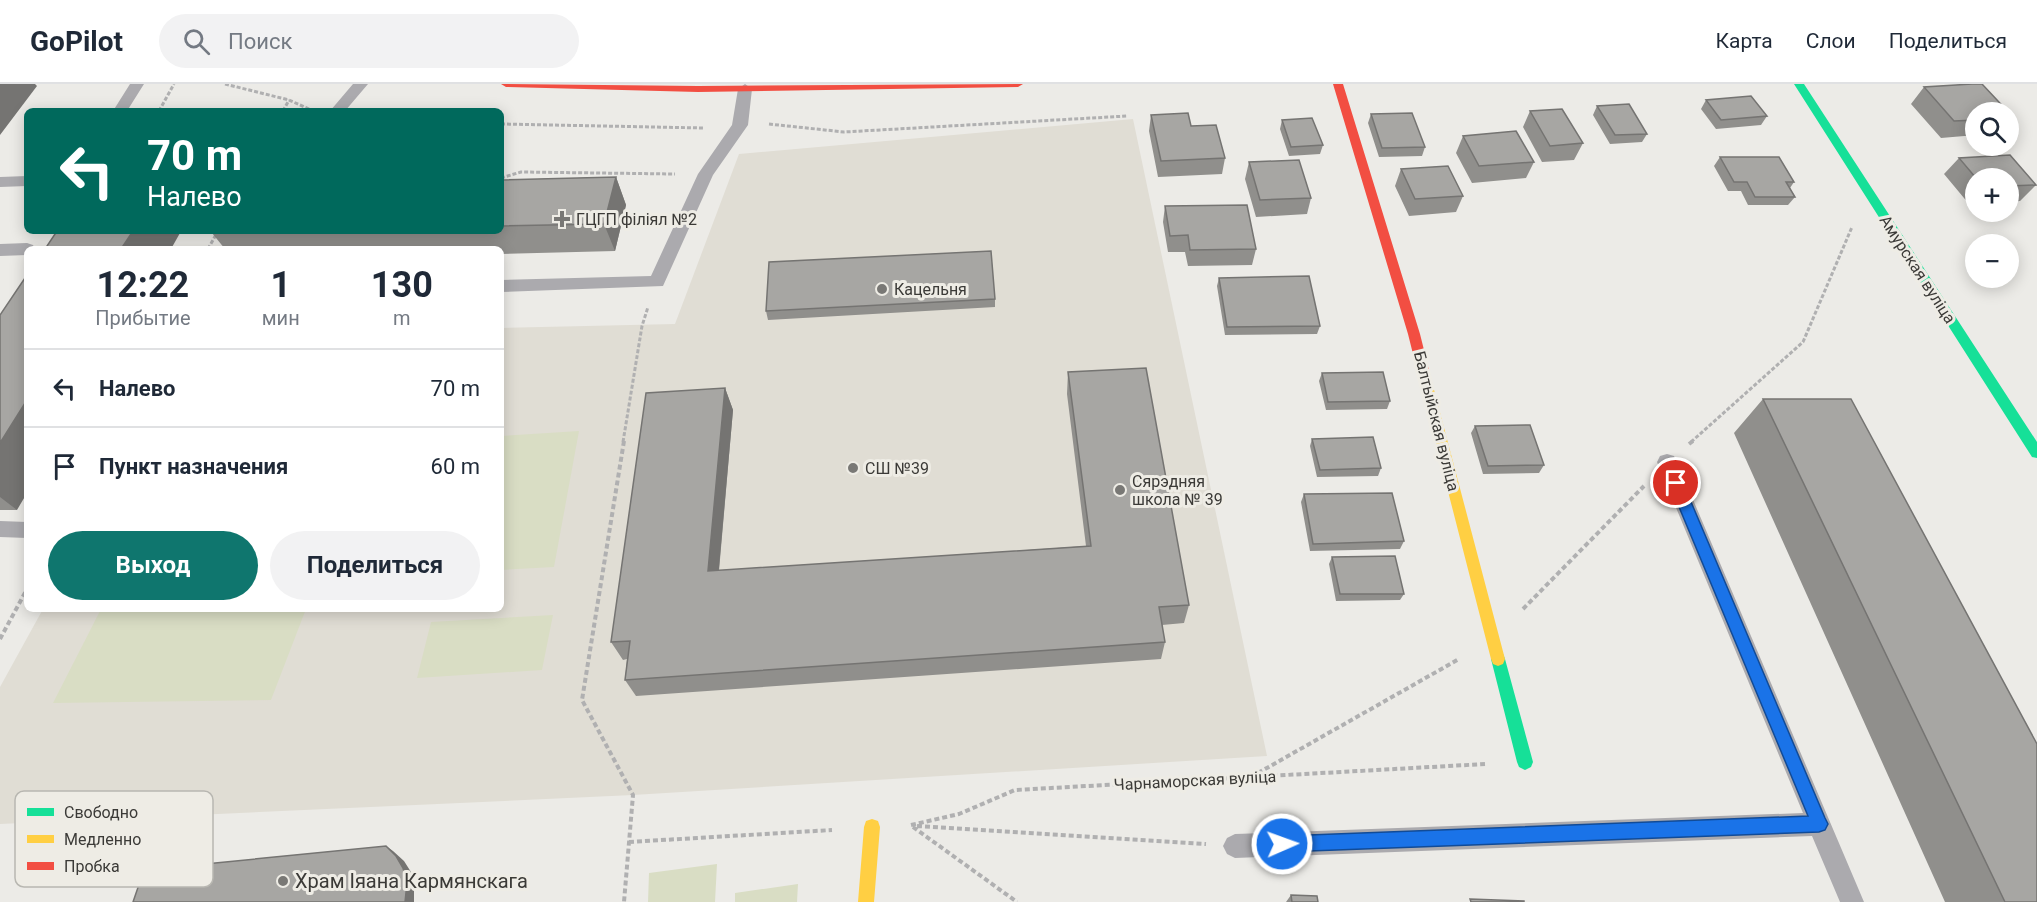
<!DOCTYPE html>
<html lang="ru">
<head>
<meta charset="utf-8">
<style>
	:root { --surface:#fff; --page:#f2f2f3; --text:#1f2937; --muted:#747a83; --line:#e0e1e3; --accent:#0f766e }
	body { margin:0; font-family:Roboto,sans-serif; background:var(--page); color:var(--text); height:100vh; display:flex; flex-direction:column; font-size:22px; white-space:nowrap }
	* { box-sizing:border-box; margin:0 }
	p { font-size:20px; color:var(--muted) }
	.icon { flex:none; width:33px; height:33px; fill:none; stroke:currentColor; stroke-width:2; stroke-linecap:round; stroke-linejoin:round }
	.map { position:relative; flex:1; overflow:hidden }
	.details { position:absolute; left:24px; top:162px; width:480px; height:366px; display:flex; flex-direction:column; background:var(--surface); border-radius:9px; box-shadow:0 3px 15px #0003 }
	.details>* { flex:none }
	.top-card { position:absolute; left:24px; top:24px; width:480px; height:126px; border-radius:9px; box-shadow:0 3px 15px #0003; background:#00695c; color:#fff; overflow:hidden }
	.fabs { position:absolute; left:1965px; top:18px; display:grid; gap:12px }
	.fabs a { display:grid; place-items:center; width:54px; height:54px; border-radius:50%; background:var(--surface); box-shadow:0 3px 15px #0003; font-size:30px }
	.pin { position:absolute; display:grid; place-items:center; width:51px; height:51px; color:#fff; margin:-26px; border:3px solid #fff; border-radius:50%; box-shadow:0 2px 6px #0007 }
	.me { position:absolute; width:66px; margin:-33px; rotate:88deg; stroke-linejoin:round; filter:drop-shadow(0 0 4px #0008) }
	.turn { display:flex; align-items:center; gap:21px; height:126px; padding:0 24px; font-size:27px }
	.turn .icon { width:78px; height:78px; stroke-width:2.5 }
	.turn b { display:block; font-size:42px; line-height:51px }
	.eta { display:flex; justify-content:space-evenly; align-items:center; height:102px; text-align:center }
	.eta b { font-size:36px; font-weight:700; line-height:42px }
	.primary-button { display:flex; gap:12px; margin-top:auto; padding:12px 24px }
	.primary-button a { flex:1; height:69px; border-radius:36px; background:var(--accent); color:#fff; font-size:24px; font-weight:700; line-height:69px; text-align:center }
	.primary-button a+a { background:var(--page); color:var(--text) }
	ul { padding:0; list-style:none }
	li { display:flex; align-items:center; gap:18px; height:78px; padding:0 24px; border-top:2px solid var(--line) }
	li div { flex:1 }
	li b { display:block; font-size:22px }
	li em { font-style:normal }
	header { display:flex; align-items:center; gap:36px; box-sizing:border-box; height:84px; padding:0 30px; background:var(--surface); border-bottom:2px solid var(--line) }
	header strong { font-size:28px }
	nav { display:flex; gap:33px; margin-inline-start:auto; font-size:21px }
	.search { width:420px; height:54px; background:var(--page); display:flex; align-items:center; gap:15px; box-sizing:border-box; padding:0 21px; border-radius:33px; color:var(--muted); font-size:22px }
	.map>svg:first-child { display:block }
	.built { fill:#e0ddd4 }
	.green { fill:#d9ddc4 }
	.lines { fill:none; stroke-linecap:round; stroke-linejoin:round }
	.path-far1 { stroke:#b0b0b1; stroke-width:3; stroke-dasharray:4 2; stroke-linecap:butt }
	.path { stroke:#b0b0b1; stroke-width:4; stroke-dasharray:5 3; stroke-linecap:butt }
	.lane { fill:#abaaae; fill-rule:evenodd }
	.fast { fill:#16e098; fill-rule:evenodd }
	.slow { fill:#ffcf43; fill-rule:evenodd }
	.jam { fill:#f24e42; fill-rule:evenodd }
	.wall { fill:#908f8c }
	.shaded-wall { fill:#757472 }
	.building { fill:#a7a6a3; stroke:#757472; stroke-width:1.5 }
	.route { fill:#1a73e8; stroke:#114b97; stroke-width:1.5 }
	.poi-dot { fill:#797875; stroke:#eeece5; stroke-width:2 }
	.labels { text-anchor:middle; stroke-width:6; stroke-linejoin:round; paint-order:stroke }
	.poi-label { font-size:16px; fill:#3b3a37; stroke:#eeece5; text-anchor:start }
	.street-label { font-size:16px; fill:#3b3a37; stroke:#eeece5 }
	.near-poi-label { font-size:20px; fill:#3b3a37; stroke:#eeece5; text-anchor:start }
	.key { fill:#eeece5; stroke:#b8b7b1; stroke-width:1.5 }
	.key-label { font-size:16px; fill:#3b3a37 }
</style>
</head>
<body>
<header>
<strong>GoPilot</strong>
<div class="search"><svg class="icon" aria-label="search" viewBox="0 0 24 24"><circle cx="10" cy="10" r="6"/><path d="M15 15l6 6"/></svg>Поиск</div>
<nav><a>Карта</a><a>Слои</a><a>Поделиться</a></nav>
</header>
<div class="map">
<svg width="2037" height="818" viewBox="0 0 2037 818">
	<rect width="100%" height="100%" fill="#ecebe7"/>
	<path class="built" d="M1133,35L1267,672L633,711L0,740V603L43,525H501V244L675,240L739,70Z"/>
	<path class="green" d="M579,347L554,483L501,486V352Z
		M101,525H306L271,616L53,619Z
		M553,531L542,586L417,594L431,538Z
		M717,780L715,818H648L649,789Z
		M798,800L797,818H735V809Z"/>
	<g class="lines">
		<path class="path-far1" d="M225,0L289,16L311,26
			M159,27L174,0
			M283,27L289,16
			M501,40L704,44
			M769,40L844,48L1127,32
			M501,94L521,88L675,90
			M208,165L218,147
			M623,358L642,242L648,223
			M1691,358L1803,258L1852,143"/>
		<path class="path" d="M624,357L582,616L633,711L624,818
			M1689,360L1693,357
			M1523,525L1644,402
			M0,555L27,505
			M1251,693L1459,575
			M911,741L959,730L1015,706L1485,680
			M917,742L1206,760
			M913,743L1017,818
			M629,758L832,746"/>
		<path class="lane" d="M130,0H144L127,27H113Z
			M353,0H368L345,27H330Z
			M745,0L752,5L748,41L713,91L663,202L501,208V196L651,192L698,90L732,41L738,5Z
			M27,92V102L0,103V93Z
			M27,159L33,161L35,165H27V171L0,172V160Z
			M1667,370L1674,372L1677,378L1864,818H1840L1812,752L1235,774L1227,770L1223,762L1227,754L1235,750L1803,729L1657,378L1660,372Z
			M0,437L27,438V454L0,453Z"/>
		<path class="fast" d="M1794,0H1804L2037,358V374L2032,373Z
			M1498,568L1503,570L1505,575L1533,678L1531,683L1525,686L1519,683L1517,678L1491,575L1493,570Z"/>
		<path class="slow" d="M1427,297L1433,302L1505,575L1503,580L1498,582L1493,580L1491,575L1421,302Z
			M872,735L878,737L880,743L874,818H858L864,743L866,737Z"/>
		<path class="jam" d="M501,0L698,2L1023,0L1018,3L698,8L506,3Z
			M1333,0H1343L1420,250L1433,302L1427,307L1421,302L1408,250Z"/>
	</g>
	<path class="wall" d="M1972,0H1982L2013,33L2008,39V28H1976V51L1941,54L1911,20L1924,3Z
		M1706,16L1767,32L1761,41L1716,45L1701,25Z
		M1597,22L1647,50L1642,58L1610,60L1593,31Z
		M1530,27L1583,59L1574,76L1542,78L1523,43Z
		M1371,30L1425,63L1422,72L1379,73L1368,39Z
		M1151,31L1191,42L1225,74L1222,90L1158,93L1149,47Z
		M1282,36L1323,61L1320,70L1289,72L1280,45Z
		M1463,52L1534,78L1526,94L1472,99L1456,69Z
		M1720,73L1794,98L1790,104L1795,113L1788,121H1748L1741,107H1728L1714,82Z
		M1959,74L2036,101L2020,117L2008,118V94H1976V120H1969L1944,90Z
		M1249,78L1311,114L1307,130L1256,133L1245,95Z
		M1401,85L1463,112L1456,128L1409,132L1395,102Z
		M616,93L626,121L615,167L501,170V165H225L212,149L213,147H501V96Z
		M1165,122L1256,165L1252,181L1188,182L1185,168H1168L1163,138Z
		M1219,194L1320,242L1317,250L1225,251L1217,202Z
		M995,215V223L768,236L766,227Z
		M0,231L17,426H0Z
		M1068,288L1189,521L1184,539L1162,541L1165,558L1161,575L636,612L625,596L627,575L623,576L611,558L725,304L733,326L719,487L1086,462L1067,310Z
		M1322,289L1390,317L1387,325L1326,326L1319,297Z
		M1763,315L2037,818H1945L1734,349Z
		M1475,342L1544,381L1539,389L1483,390L1471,349Z
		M1312,355L1381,384L1378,392L1317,393L1310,362Z
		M1304,410L1404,457L1400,465L1310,467L1301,418Z
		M1332,473L1404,510L1400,516L1336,517L1329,480Z
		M1291,811L1318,818H1286Z"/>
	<path class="shaded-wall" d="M0,0H35L37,2L0,51Z
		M616,93L626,121L615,167L604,140Z
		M133,147H178L180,149L171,165H121Z
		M725,304L733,326L717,506L708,487Z
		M27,316V409L17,426L0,413V359Z
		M386,762L393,767L404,777L411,788L414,803V818H405Z"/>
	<path class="building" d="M1972,0H1982L2013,33L2008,34V28H1976V36L1954,37L1924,3Z
		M1751,12L1767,32L1721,36L1706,16Z
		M1629,20L1647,50L1615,51L1597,22Z
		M266,25L265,27H175Z
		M1562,25L1583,59L1550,62L1530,27Z
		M1188,29L1191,42L1216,41L1225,74L1161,77L1151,31Z
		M1412,29L1425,63L1382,64L1371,30Z
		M1312,34L1323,61L1291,63L1282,36Z
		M1516,47L1534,78L1479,82L1463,52Z
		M2010,71L2036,101L2008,102V94H1976L1959,74Z
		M1720,73H1779L1794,98H1786L1795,113H1755L1747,98H1734Z
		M1299,76L1311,114L1260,116L1249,78Z
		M1448,82L1463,112L1415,115L1401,85Z
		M616,93L604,140L501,142V96Z
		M1247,121L1256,165L1190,166L1188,151L1170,152L1165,122Z
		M57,147H133L121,165H45Z
		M213,147H298L212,149Z
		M991,167L995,215L766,227L769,178Z
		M27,191V316L0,359V231Z
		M1309,192L1320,242L1227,243L1219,194Z
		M1146,284L1189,521L1159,523L1165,558L625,596L630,557L611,558L646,309L725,304L708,487L1091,462L1068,288Z
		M1383,288L1390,317L1328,318L1322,289Z
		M1763,315H1851L2037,660V818H2005Z
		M1530,341L1544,381L1488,382L1475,342Z
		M1373,353L1381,384L1320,386L1312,355Z
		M1392,409L1404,457L1313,460L1304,410Z
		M1395,472L1404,510H1340L1332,473Z
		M386,762L396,772L403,784L407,799L405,818H133L144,786Z
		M1291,811L1317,812L1318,818H1292Z
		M1470,815L1524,817V818H1471Z"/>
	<path class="route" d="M1676,394L1683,399L1825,734L1828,740L1825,746L1819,748L1282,768L1276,766L1273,760L1276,754L1282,752L1808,732L1669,399Z"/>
	<g class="poi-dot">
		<path d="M559 126h6v6h6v6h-6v6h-6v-6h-6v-6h6z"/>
		<circle cx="882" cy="205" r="6"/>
		<circle cx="853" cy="384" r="6"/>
		<circle cx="1120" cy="406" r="6"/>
		<circle cx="283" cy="797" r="6"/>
	</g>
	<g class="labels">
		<g class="poi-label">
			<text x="576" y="141">ГЦГП філіял №2</text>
			<text x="894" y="211">Кацельня</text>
			<text x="865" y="390">СШ №39</text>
			<text x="1132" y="403">Сярэдняя<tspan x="1132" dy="18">школа № 39</tspan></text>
		</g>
		<g class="street-label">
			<text transform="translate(1918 185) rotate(57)" y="6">Амурская вуліца</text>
			<text transform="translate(1437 337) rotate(76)" y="6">Балтыйская вуліца</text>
			<text transform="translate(1195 696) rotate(-3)" y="6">Чарнаморская вуліца</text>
		</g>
		<g class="near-poi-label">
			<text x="295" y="804">Храм Іяана Кармянскага</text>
		</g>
	</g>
	<rect x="15" y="707" width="198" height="96" rx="9" class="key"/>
	<rect x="27" y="724" width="27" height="8" fill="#16e098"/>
	<rect x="27" y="751" width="27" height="8" fill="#ffcf43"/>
	<rect x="27" y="778" width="27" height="8" fill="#f24e42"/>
	<g class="key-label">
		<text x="64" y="734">Свободно</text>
		<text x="64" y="761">Медленно</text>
		<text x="64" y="788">Пробка</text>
	</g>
</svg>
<div class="fabs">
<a><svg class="icon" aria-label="search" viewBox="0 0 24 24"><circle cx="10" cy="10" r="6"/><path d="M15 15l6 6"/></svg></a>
<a>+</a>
<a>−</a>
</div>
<div class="pin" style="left:1676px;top:399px;background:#d93025"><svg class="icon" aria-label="arrive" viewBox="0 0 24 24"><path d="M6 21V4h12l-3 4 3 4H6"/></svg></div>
<svg class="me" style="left:1282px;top:760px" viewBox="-20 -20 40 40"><circle r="17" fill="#1a73e8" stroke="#fff" stroke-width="3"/><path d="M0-11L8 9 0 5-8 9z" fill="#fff"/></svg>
<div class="top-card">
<div class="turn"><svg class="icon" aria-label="left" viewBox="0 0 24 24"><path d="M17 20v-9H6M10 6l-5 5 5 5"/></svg><div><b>70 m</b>Налево</div></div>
</div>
<section class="details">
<div class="eta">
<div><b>12:22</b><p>Прибытие</p></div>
<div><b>1</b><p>мин</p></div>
<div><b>130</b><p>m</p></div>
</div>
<ul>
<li><svg class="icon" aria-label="left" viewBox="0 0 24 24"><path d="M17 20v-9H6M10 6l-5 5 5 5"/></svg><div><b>Налево</b></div><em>70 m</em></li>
<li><svg class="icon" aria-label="arrive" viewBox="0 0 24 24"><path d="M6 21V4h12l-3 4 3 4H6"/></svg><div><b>Пункт назначения</b></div><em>60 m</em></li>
</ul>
<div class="primary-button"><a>Выход</a><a>Поделиться</a></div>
</section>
</div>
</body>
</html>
